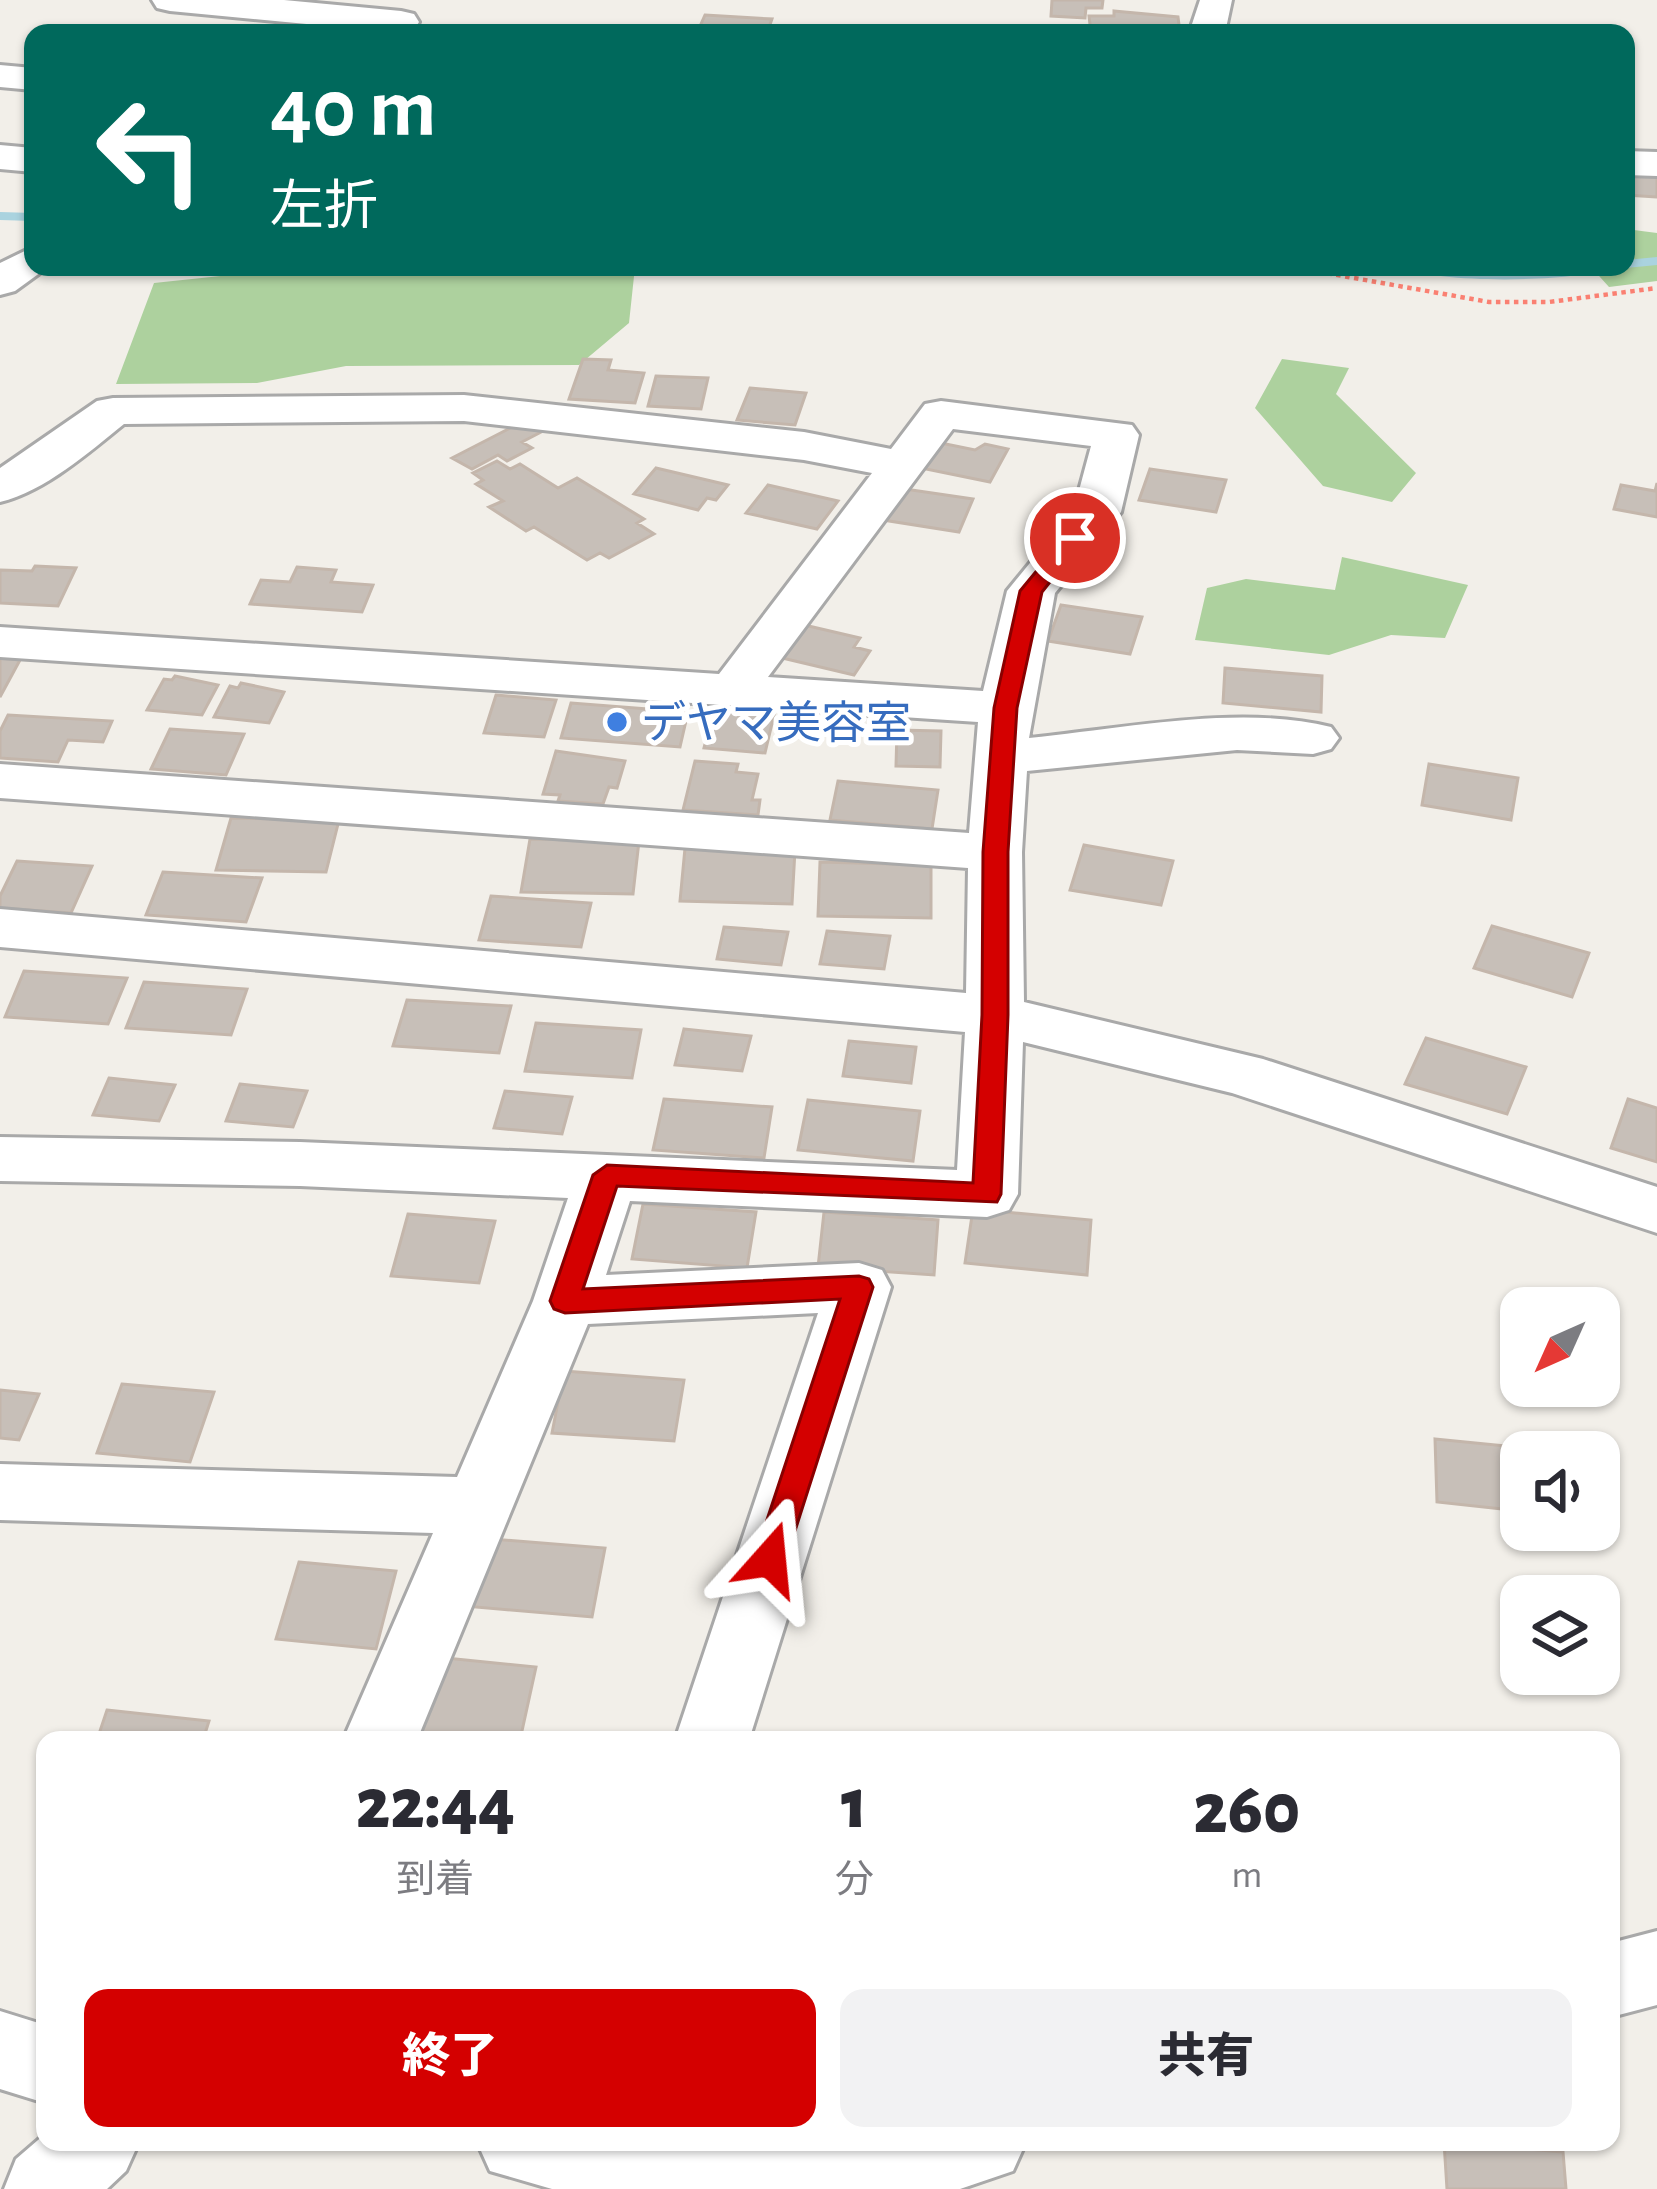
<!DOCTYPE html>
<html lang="ja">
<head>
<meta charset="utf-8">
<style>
	:root { --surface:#fff; --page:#f2f2f3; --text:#2b2b33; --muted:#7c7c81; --accent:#d40000 }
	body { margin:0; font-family:"Alegreya Sans","Noto Sans JP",sans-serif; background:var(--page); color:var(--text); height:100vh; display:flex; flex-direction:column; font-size:45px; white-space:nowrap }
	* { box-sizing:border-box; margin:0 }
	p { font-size:39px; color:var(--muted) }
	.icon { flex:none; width:66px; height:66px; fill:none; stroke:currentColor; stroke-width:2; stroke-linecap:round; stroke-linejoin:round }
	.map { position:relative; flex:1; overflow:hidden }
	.side { position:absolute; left:36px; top:1731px; width:1584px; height:420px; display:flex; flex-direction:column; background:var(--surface); border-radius:24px; box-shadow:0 3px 9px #0004 }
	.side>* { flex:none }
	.banner { position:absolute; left:24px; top:24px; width:1611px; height:252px; border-radius:24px; box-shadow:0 3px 9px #0004; background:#00695c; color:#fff; overflow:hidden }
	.needle { width:78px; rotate:225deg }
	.fabs { position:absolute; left:1500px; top:1287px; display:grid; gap:24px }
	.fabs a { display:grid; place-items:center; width:120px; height:120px; border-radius:24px; background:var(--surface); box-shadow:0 3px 9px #0004; font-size:60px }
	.pin { position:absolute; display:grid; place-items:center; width:102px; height:102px; color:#fff; margin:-51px; border:6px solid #fff; border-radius:50%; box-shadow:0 3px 12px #0007 }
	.me { position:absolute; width:132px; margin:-66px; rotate:18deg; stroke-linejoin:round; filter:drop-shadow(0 0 9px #0008) }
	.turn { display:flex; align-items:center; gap:42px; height:252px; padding:0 48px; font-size:54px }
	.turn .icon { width:156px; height:156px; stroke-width:2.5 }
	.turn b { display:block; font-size:84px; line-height:102px }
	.eta { display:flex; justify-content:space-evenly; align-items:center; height:204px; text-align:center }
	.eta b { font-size:72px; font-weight:800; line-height:84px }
	.button { display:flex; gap:24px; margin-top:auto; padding:24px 48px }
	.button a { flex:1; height:138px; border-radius:24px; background:var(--accent); color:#fff; font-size:48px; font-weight:800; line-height:138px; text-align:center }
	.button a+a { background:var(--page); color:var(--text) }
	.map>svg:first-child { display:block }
	.forest { fill:#add19e }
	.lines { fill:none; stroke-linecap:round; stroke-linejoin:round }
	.stream { fill:#aad3df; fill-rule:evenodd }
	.building { fill:#c7bfb8; stroke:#c4b6ab; stroke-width:3 }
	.minor-casing { stroke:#a9a9a9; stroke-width:6 }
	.path { stroke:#fa8072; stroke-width:4.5; stroke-dasharray:4.5 4.5; stroke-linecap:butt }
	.minor { fill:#fff; fill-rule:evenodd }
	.route { fill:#d40000; stroke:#8a0000; stroke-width:3 }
	.shop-dot { fill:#3f7fe0; stroke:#fff; stroke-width:4.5 }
	.labels { text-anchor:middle; stroke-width:10; stroke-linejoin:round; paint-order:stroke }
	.shop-label { font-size:45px; fill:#366cbe; stroke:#fff; text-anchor:start }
</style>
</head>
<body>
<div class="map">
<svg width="1657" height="2189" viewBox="0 0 1657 2189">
	<rect width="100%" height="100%" fill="#f2efe9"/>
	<path class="forest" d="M1626,229L1657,233V281L1609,287L1591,267H1626Z
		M306,267H635L629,323L579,365L346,366L257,383L116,384L154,283Z
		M1282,359L1349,368L1336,394L1416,473L1392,502L1323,486L1255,408Z
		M1342,557L1468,585L1445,638L1391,635L1329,655L1195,640L1207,588L1246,579L1335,590Z"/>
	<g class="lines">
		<path class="stream" d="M0,212L33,213V221L0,220Z
			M1657,257V265L1626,268L1623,267H1626V260Z
			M1402,267L1506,271L1611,267C1578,283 1435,284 1402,267Z"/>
	</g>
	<path class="building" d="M1052,0H1103L1102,8H1086L1085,18L1051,16Z
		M1114,11L1178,17L1180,33H1091L1089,16H1114Z
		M705,15L772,19L767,33H697Z
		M1626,173L1657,175V197L1626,195Z
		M583,359L611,360L608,370L644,373L635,403L569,399Z
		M656,376L708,378L701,409L648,406Z
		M750,388L806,393L795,425L737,420Z
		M520,423L545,430L522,442L532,448L507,461L498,455L472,469L452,458Z
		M936,442L975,450L985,444L1008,449L990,482L921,468Z
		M497,461L510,469L520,464L558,488L577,478L644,519L637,523L654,534L609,558L600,553L587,560L534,527L526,531L489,507L503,501L476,484L483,480L473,473Z
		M656,468L728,485L716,500L707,498L698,510L634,494Z
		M1150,469L1226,480L1216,512L1139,500Z
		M1657,483V517L1614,509L1621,485L1655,491Z
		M768,485L838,501L817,529L746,513Z
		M898,488L973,499L959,532L883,520Z
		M35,566L76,568L58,606L0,603V570L32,571Z
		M297,567L336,570L331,582L373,585L362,612L250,604L261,580L290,582Z
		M1061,605L1142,617L1130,654L1048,641Z
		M800,624L860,638L854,647L870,651L854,675L778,657Z
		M0,658L20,660L0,697Z
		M1225,668L1322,676L1321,712L1223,703Z
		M175,676L218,685L202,715L147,710L164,679L172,680Z
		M241,683L284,692L269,723L214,717L230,686L238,688Z
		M496,695L556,700L544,737L484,733Z
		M571,703L688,712L680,747L561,738Z
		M714,710L774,715L765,753L704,748Z
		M8,715L112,721L103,742L68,740L58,762L0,758V731Z
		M170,729L244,734L226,775L151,769Z
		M897,730L941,731L940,767L896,766Z
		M556,751L625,761L617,788L609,787L603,804L558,801L560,795L543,794Z
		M695,761L738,764L736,772L758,774L752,800H760L758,815L683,810Z
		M1429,764L1518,778L1511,820L1422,805Z
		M838,781L938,790L932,829L830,820Z
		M231,818L339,820L326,872L216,870Z
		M530,839L639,841L633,894L521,892Z
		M1084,845L1173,861L1161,905L1070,890Z
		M685,848L795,850L792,904L680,901Z
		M17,861L92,866L71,913L0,908V896Z
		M820,862L931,865V918L818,916Z
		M163,872L262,878L246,922L146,915Z
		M491,896L591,903L581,947L479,940Z
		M1492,926L1589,953L1572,997L1474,968Z
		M724,927L788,932L781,965L717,959Z
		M827,931L890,936L884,969L820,964Z
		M24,971L127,978L108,1024L5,1017Z
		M144,982L247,989L231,1035L126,1028Z
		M407,1000L511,1006L499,1053L393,1046Z
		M536,1023L641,1030L632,1078L525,1071Z
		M684,1029L751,1036L742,1071L675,1065Z
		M1426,1038L1526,1067L1507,1114L1405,1084Z
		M849,1041L916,1047L911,1083L843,1076Z
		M109,1078L175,1085L159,1121L93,1115Z
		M240,1084L307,1091L293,1127L226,1121Z
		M505,1091L572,1097L562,1134L494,1128Z
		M664,1099L772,1107L764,1158L653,1150Z
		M1628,1099L1657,1108V1162L1611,1148Z
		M808,1100L920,1111L913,1161L798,1150Z
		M643,1204L756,1212L747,1268L632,1259Z
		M973,1209L1091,1220L1087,1275L965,1263Z
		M824,1212L938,1220L934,1275L818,1267Z
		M408,1214L495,1221L479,1283L391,1276Z
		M564,1371L684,1380L674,1441L552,1433Z
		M122,1384L214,1392L190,1462L97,1453Z
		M0,1390L39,1394L19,1440L0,1438Z
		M1435,1439L1565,1452H1521V1511L1437,1502Z
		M480,1538L605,1548L592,1617L464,1606Z
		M299,1562L396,1571L376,1649L276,1639Z
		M436,1657L536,1667L520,1740H415Z
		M107,1710L209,1721L203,1740H97Z
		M1444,2142L1563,2152L1566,2189H1447Z"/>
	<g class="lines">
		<defs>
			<path id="minor" d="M152,0H284L401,11L414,14L419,22L414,30L401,33L170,11L157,8Z
				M1200,0H1232L1225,33H1189Z
				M0,65L33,68V90L0,87Z
				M0,145L33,148V172L0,169Z
				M1626,151L1657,152V176L1626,175Z
				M33,247V267H48L15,291L0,295V263Z
				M464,395L804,432L891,449L925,404L941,401L1132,425L1139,435L1121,512L1055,593L1029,738C1122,729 1240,704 1331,727L1339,738L1331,749L1313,754L1237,750L1027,771L1022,852L1024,1002L1263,1059L1657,1187V1233L1232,1093L1023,1042L1018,1194L1009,1210L987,1217L630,1201L606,1275L859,1263L882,1270L891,1287L749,1740H675L818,1313L588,1324L417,1740H343L433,1533L0,1520V1464L457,1477L533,1301L568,1198L300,1186L0,1181V1137L300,1142L957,1170L965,1032L0,947V909L966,993L968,868L0,798V764L969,833L978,722L0,657V627L719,674L872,473L804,460L464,421L124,424C88,453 45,491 0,502V468L97,401L113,398ZM953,429L1091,446L1074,509L1007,591L983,691L768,677Z
				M1657,1931V2005L1611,2017V1943Z
				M0,2011L45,2025V2103L0,2089Z
				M45,2134V2142H139L126,2171L107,2189H4L16,2159Z
				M477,2142H1026L1013,2171L960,2189H552L490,2171Z"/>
		</defs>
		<use href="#minor" class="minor-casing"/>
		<path class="path" d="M1292,267L1489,302H1549L1657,288"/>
		<use href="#minor" class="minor"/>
	</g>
	<path class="route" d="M1075,532L1085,538L1042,592L1017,708L1008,852V1015L1001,1194L997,1202L617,1186L583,1289L859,1276L869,1279L873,1287L786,1559L782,1568L770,1572L759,1568L754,1559L840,1299L565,1313L554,1309L550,1301L593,1175L607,1165L973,1183L982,1015L983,852L994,708L1020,591L1067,534Z"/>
	<circle class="shop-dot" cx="617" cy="722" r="12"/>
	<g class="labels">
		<g class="shop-label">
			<text x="641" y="738">デヤマ美容室</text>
		</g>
	</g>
</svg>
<div class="fabs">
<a><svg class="needle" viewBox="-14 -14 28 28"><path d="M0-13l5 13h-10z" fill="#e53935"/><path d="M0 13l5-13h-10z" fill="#7c7c81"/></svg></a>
<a><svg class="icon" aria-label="sound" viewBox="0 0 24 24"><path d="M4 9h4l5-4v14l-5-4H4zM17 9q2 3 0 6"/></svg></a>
<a><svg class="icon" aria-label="layers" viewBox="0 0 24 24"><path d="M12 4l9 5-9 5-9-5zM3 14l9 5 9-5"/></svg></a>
</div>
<div class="pin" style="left:1075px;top:538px;background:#d93025"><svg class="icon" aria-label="arrive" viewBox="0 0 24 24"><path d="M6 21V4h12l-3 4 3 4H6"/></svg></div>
<svg class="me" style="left:770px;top:1559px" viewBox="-20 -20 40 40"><path d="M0-17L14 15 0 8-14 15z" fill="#d40000" stroke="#fff" stroke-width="4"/></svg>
<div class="banner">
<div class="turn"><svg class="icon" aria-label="left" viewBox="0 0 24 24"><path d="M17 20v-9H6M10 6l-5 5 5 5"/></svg><div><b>40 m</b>左折</div></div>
</div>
<section class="side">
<div class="eta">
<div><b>22:44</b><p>到着</p></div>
<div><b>1</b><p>分</p></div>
<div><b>260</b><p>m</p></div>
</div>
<div class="button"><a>終了</a><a>共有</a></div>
</section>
</div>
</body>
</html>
